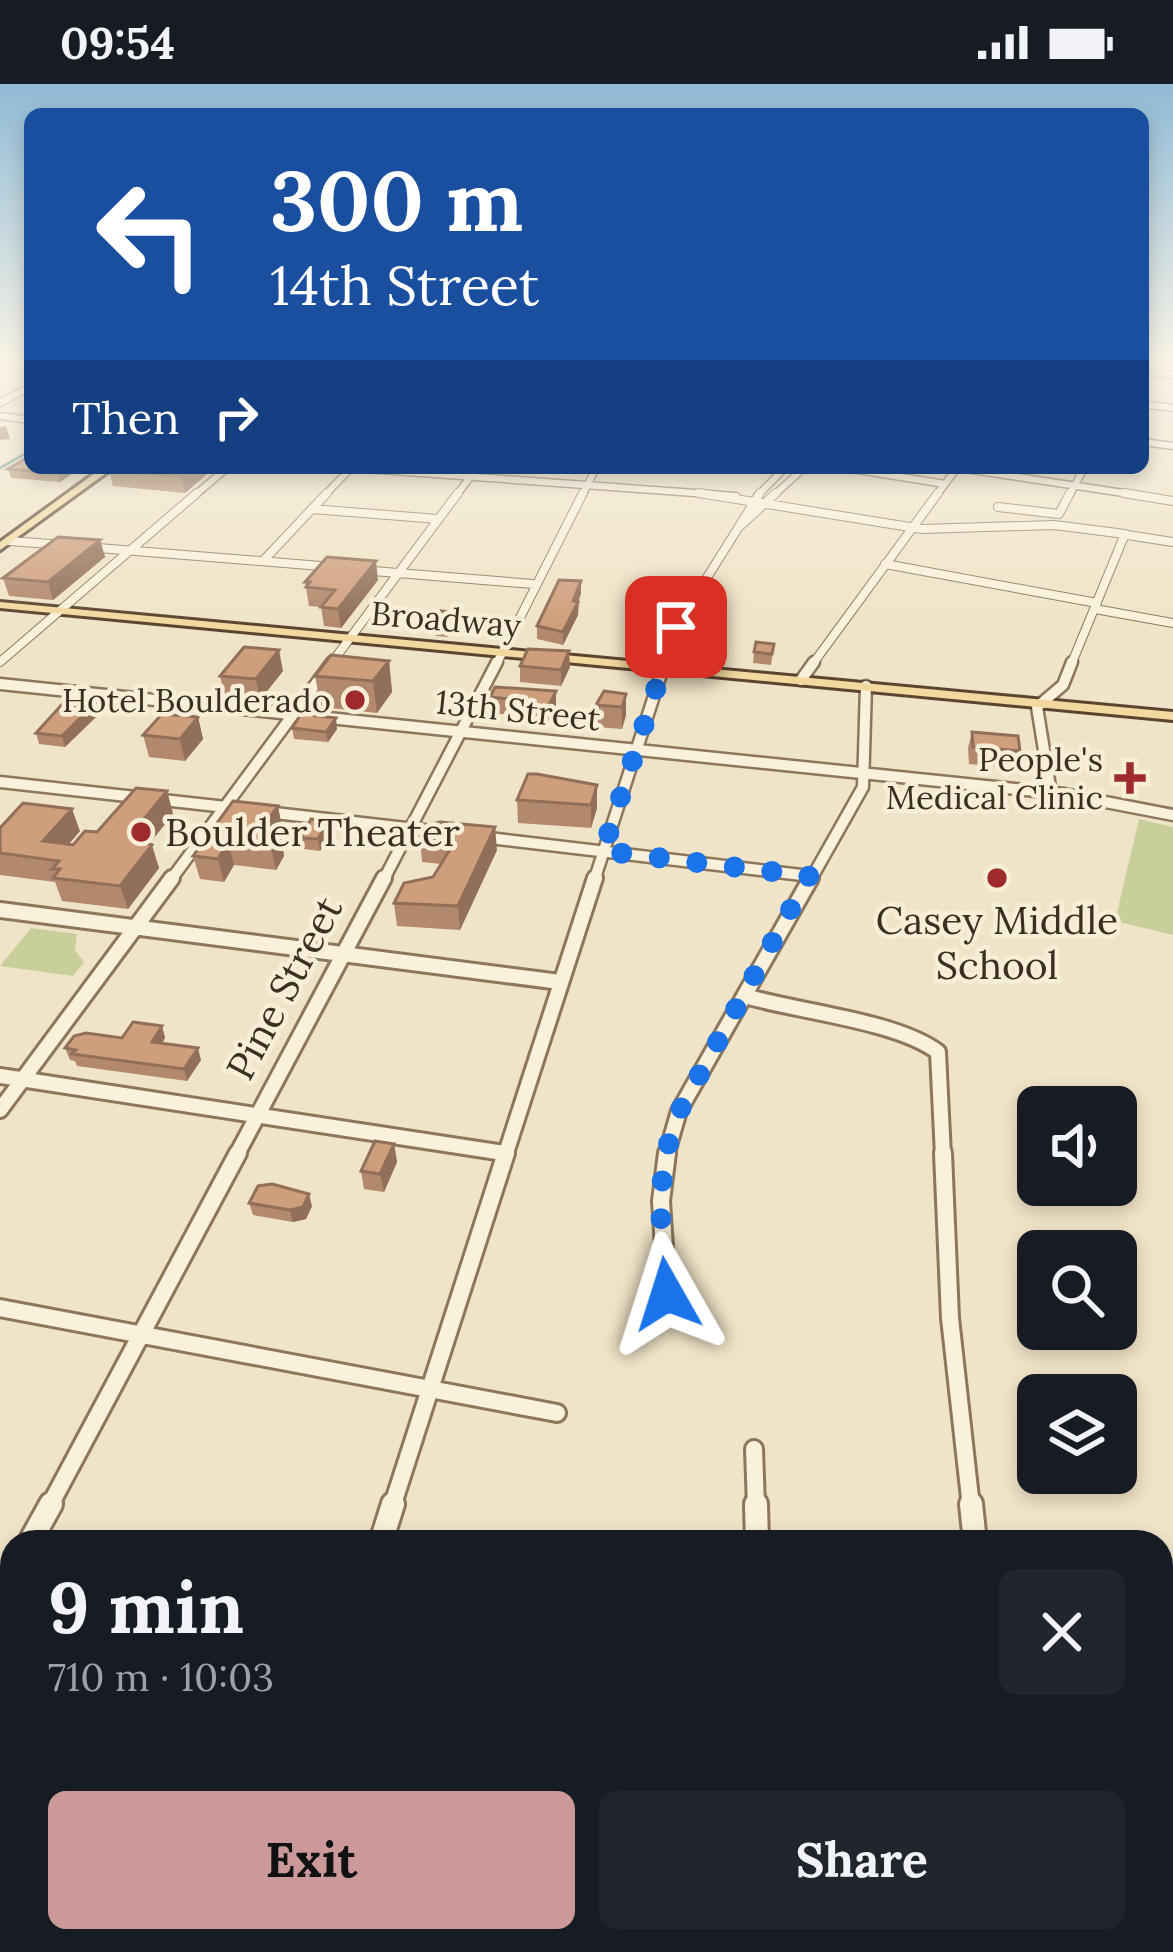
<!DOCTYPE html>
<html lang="en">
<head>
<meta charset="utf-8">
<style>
	:root { --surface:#171b24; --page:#20242c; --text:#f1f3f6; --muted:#9ea1a6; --accent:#cc999b }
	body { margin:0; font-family:Lora,serif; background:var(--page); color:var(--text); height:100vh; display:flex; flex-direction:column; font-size:45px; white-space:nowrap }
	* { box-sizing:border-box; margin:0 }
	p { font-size:39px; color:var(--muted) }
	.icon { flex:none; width:66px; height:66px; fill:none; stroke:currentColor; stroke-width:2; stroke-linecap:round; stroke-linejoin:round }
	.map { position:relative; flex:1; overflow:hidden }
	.drawer { position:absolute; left:0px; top:1446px; width:1173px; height:423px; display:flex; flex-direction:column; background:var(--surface); border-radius:36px 36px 0 0; box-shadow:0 6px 18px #0003 }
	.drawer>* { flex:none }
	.top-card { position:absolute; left:24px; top:24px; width:1125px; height:366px; border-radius:18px; box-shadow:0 6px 18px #0003; background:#1a4fa0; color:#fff; overflow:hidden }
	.tools { position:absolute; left:1017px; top:1002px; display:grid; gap:24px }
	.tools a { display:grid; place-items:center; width:120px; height:120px; border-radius:18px; background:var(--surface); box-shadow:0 6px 18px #0003; font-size:60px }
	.pin { position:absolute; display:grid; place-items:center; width:102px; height:102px; color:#fff; margin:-51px; border-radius:24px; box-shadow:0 6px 18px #0006 }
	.me { position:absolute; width:132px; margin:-66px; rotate:354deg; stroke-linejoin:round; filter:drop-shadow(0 0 9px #0008) }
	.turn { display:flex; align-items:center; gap:42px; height:252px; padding:0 48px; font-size:54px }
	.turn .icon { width:156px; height:156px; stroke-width:2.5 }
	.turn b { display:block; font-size:84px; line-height:102px }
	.then { display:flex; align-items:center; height:114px; padding:0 48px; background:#0003; gap:24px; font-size:45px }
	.round { display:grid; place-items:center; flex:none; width:126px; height:126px; border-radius:18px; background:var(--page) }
	.overview { display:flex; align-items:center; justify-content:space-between; height:204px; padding:0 48px }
	h1 { font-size:72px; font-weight:700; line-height:90px }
	.action { display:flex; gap:24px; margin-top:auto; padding:24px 48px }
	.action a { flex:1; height:138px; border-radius:18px; background:var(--accent); color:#111; font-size:48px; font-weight:700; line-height:138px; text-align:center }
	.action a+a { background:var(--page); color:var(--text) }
	.status { display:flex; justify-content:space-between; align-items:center; height:84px; padding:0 60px; background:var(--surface); direction:ltr }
	.status svg { height:33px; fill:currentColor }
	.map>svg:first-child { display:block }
	.green { fill:#c9cf9b }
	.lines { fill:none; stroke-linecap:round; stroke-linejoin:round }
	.stream { stroke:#6f938a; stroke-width:3 }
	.minor-far5-casing { stroke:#8d765c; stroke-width:9 }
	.minor-far4-casing { stroke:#8d765c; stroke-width:10 }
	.minor-far3-casing { stroke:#8d765c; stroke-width:15 }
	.minor-far2-casing { stroke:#8d765c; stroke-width:20 }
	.minor-far1-casing { stroke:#8d765c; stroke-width:22 }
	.minor-casing { stroke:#8d765c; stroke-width:28 }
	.major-casing { stroke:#5b4430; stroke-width:6 }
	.minor-far5 { stroke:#faf1dc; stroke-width:6 }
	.minor-far4 { stroke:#faf1dc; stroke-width:8 }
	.minor-far3 { stroke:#faf1dc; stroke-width:10 }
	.minor-far2 { stroke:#faf1dc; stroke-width:14 }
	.minor-far1 { stroke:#faf1dc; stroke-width:16 }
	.minor { stroke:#faf1dc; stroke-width:22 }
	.major { fill:#f3d9a0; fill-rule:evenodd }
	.wall { fill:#b2896c }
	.shaded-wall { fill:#916f58 }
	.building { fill:#cf9f7d; stroke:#916f58; stroke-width:3 }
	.route { stroke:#1a73e8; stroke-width:21; stroke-dasharray:0 37.8 }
	.poi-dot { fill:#9e2a2b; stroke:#f7eed8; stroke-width:4.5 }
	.labels { text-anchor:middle; stroke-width:9; stroke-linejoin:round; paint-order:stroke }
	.far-street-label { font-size:33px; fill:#3d2e20; stroke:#f7eed8 }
	.far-poi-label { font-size:33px; fill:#3d2e20; stroke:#f7eed8; text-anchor:end }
	.poi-label { font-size:39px; fill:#3d2e20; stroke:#f7eed8; text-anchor:start }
	.street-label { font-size:39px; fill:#3d2e20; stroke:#f7eed8 }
</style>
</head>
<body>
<div class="status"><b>09:54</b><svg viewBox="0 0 49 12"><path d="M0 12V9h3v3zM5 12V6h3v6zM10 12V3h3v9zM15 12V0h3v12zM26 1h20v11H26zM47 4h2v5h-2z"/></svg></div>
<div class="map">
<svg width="1173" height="1868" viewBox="0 0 1173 1868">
	<rect width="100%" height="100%" fill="#f0e4c8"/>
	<path class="green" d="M1139,735L1173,743V851L1115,837Z
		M31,844L77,850L75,866L84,878L73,892L0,882Z"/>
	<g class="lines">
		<path class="stream" d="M0,384L30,367"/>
		<defs>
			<path id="minor-far5" d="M1143,287L1173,291
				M0,319L30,303
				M1143,320L1173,324
				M0,332L30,336
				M1143,358L1173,362
				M352,384L736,412
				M845,384L945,400
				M959,384L1143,412
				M194,412L227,384
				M324,412L351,384
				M456,412L477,384
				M582,412L596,384
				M757,412L785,384
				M773,412L804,384
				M936,412L957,384
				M1069,412L1084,384"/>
			<path id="minor-far4" d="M699,409L922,445L1054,441L1125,450
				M1124,409L1173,417
				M998,423L1059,430L1070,409
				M312,425L438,435
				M739,443L776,409
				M1121,450L1173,458
				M9,457L64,461
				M86,463L333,483
				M263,477L327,409
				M885,480L1097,519
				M361,486L533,500
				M1095,525L1173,539
				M0,578L197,409
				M330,581L458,409
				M496,581L583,409
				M664,581L676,543L760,409
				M812,581L938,409
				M1071,581L1125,450"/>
			<path id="minor-far3" d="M801,596L814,578
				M0,600L1064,710L1173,731
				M0,698L244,725
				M1051,709L1037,623L1063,601L1072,578
				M266,728L441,748
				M481,753L810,792
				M170,797L332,578
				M383,797L497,578
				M594,797L665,578
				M810,797L863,703L866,602"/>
			<path id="minor-far2" d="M0,826L560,898
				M745,912C800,928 897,937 938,968L943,1072
				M0,992L504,1069
				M0,1026L172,794
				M236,1072L384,794
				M505,1072L595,794
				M666,1072L679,1027L811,794"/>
			<path id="minor-far1" d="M667,1069L661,1117L667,1210
				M943,1069L950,1234L971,1423
				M0,1224L557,1329
				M754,1365L756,1423
				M49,1423L238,1069
				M392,1423L506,1069"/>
			<path id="minor" d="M756,1420L757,1458
				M971,1420L975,1458
				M30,1458L51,1420
				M381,1458L393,1420
				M0,1516L12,1493
				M0,1575L12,1578
				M1034,1857V1868
				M1052,1857L1057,1868
				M250,1868L254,1857
				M669,1868L670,1857"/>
			<path id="major" d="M102,384H113L0,466V458Z
				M0,518L1173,628V636L0,524Z"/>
		</defs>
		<use href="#minor-far5" class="minor-far5-casing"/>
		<use href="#minor-far4" class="minor-far4-casing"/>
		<use href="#minor-far3" class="minor-far3-casing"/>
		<use href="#minor-far2" class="minor-far2-casing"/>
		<use href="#minor-far1" class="minor-far1-casing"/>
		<use href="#minor" class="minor-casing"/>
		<use href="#major" class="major-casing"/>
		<use href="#minor-far5" class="minor-far5"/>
		<use href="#minor-far4" class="minor-far4"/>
		<use href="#minor-far3" class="minor-far3"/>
		<use href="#minor-far2" class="minor-far2"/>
		<use href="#minor-far1" class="minor-far1"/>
		<use href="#minor" class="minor"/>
		<use href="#major" class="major"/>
	</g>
	<path class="wall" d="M80,384L60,398L11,394L8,385Z
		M112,384H214L185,409L113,402L109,386Z
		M100,456L105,473L53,516L9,512L3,494Z
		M378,496L341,544L324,542L321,523L309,522L305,498Z
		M581,497L578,531L563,561L537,555V542Z
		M453,528L454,543L448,553L436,552L435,536Z
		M774,560L771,581L753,579L754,568Z
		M389,577L392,608L377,629L321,623L315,592Z
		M520,582L570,583L561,602L520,598Z
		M283,587L260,616L225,613L220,592Z
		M556,607V623L546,645L526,642V632L491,629L490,613Z
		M626,610V631L622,645L596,643V621Z
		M98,631L65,663L39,660L36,649Z
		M198,633L203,655L185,677L149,673L143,651Z
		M292,644L337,645L328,658L294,655Z
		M972,648L1020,667L1016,684L969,680L968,664Z
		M528,690L597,724L591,744L518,739L517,716Z
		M167,707L173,730L149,760L159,784L128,825L62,817L55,798L0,791V744L80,747L69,760L73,761Z
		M278,722L282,744L280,749L284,772L276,786L234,781L224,798L200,795L193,772Z
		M328,737L330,748L320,767L303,765L301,754Z
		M420,755L497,766L460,846L397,842L394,819L433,793L441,780L422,778Z
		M162,942L165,954L162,959L201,976L187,997L77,982L75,977L70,976L65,964L122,954Z
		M394,1060L397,1078L384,1108L364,1105L361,1087Z
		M249,1119L312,1122L306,1135L293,1138L253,1131Z"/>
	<path class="shaded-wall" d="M6,342L10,355L0,356V343Z
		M65,384H80L60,398L58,389Z
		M191,384H214L185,409L181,392Z
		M100,456L105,473L53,516L48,498Z
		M376,477L378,496L341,544L338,525Z
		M581,497V510L577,519L578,518V531L563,561V548Z
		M453,528L454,543L448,553L447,537Z
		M279,566L283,587L260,616L256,595Z
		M569,567L570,583L561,602V586Z
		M389,577L392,608L377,629L373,597Z
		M556,607V623L546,645V628Z
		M626,610V631L622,645V623Z
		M94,620L98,631L65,663L62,652Z
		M198,633L203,655L185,677L180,655Z
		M336,634L337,645L328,658L326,648Z
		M597,701V724L591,744V721Z
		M167,707L173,730L137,775L130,752Z
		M278,722L282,744L270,762L260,747Z
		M72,725L80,747L55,776L43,757Z
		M328,737L330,748L320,767L318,755Z
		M495,743L497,766L460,846L458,822Z
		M280,749L284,772L276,786L271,762Z
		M228,758L234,781L224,798L218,775Z
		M152,761L159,784L128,825L120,802Z
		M162,942L165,954L156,970L152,958Z
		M198,964L201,976L187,997L184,985Z
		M394,1060L397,1078L384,1108L380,1090Z
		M309,1110L312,1122L306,1135L293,1138L290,1126Z"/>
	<path class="building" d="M27,374L30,375V384H65L58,389L8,385Z
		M112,384H191L181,392L109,386Z
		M58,453L100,456L48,498L3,494Z
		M327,473L376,477L338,525L321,523L335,506L306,503L310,498H305Z
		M559,496L581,497L573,517L578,518L563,548L537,542Z
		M441,527L453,528L447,537L435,536Z
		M756,558L774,560L772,570L754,568Z
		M244,563L279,566L256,595L220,592Z
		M528,565L569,567L561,586L520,582Z
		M331,571L389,577L373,597L315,592Z
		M495,603L556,607L546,628L525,626L530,617L490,613Z
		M604,607L626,610L622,623L596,621Z
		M65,617L94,620L62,652L36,649Z
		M162,630L198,633L180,655L143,651Z
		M301,630L336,634L326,648L292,644Z
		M972,648L1018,652L1020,667L973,663Z
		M528,690H537L597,701L591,721L517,716Z
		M136,704L167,707L130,752L152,761L120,802L53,794L60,785H52L59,777L0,769V744L23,719L72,725L43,757L73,761L85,747L97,748Z
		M233,717L278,722L260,747L280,749L271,762L228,758L218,775L193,772Z
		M311,735L328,737L318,755L301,754Z
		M440,738L495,743L458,822L394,819L404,799L433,793L454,759L420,755L427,741Z
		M133,938L162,942L152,958L198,964L184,985L72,970L76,966L65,964L74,952L86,949L122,954Z
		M375,1057L394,1060L380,1090L361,1087Z
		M272,1100L309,1110L303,1123L290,1126L249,1119L258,1102Z"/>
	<linearGradient id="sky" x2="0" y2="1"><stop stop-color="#8fbad6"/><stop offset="0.51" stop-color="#f8f3e6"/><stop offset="1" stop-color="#f8f3e6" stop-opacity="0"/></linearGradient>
	<rect width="1173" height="540" fill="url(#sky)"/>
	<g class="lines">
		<path class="route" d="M667,1210C660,1144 654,1090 679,1028L809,792L603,767L676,543"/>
	</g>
	<g class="poi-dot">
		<circle cx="355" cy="616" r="12"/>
		<path d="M1124 676h12v12h12v12h-12v12h-12v-12h-12v-12h12z"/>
		<circle cx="141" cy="748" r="12"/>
		<circle cx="997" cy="794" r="12"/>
	</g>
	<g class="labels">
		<g class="far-street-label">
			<text transform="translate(446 535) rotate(5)" y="12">Broadway</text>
			<text transform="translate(518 626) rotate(6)" y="12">13th Street</text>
		</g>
		<g class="far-poi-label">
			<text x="331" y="628">Hotel Boulderado</text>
			<text x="1103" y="687">People's<tspan x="1103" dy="38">Medical Clinic</tspan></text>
		</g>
		<g class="poi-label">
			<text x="165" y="762">Boulder Theater</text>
			<text x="997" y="850" text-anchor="middle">Casey Middle<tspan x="997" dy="45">School</tspan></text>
		</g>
		<g class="street-label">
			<text transform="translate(284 904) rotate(-62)" y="14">Pine Street</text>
		</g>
	</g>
</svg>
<div class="tools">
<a><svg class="icon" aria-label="sound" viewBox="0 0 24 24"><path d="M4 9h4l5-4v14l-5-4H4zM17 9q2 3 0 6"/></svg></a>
<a><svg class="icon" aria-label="search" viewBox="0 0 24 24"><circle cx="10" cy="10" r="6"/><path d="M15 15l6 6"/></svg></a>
<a><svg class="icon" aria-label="layers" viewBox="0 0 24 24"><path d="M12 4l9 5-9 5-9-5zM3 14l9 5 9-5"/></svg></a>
</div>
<div class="pin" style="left:676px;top:543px;background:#d93025"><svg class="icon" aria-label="arrive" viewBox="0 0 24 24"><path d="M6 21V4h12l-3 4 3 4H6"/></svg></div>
<svg class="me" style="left:667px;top:1210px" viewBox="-20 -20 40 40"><path d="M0-17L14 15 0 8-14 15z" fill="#1a73e8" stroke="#fff" stroke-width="4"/></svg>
<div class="top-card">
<div class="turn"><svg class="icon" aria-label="left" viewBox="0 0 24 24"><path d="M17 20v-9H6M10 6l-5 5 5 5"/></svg><div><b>300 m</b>14th Street</div></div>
<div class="then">Then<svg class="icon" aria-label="right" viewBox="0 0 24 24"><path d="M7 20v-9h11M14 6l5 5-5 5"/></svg></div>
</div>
<section class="drawer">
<div class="overview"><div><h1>9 min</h1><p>710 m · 10:03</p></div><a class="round"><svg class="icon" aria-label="close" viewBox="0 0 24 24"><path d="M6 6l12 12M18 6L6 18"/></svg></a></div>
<div class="action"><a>Exit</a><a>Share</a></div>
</section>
</div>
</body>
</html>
